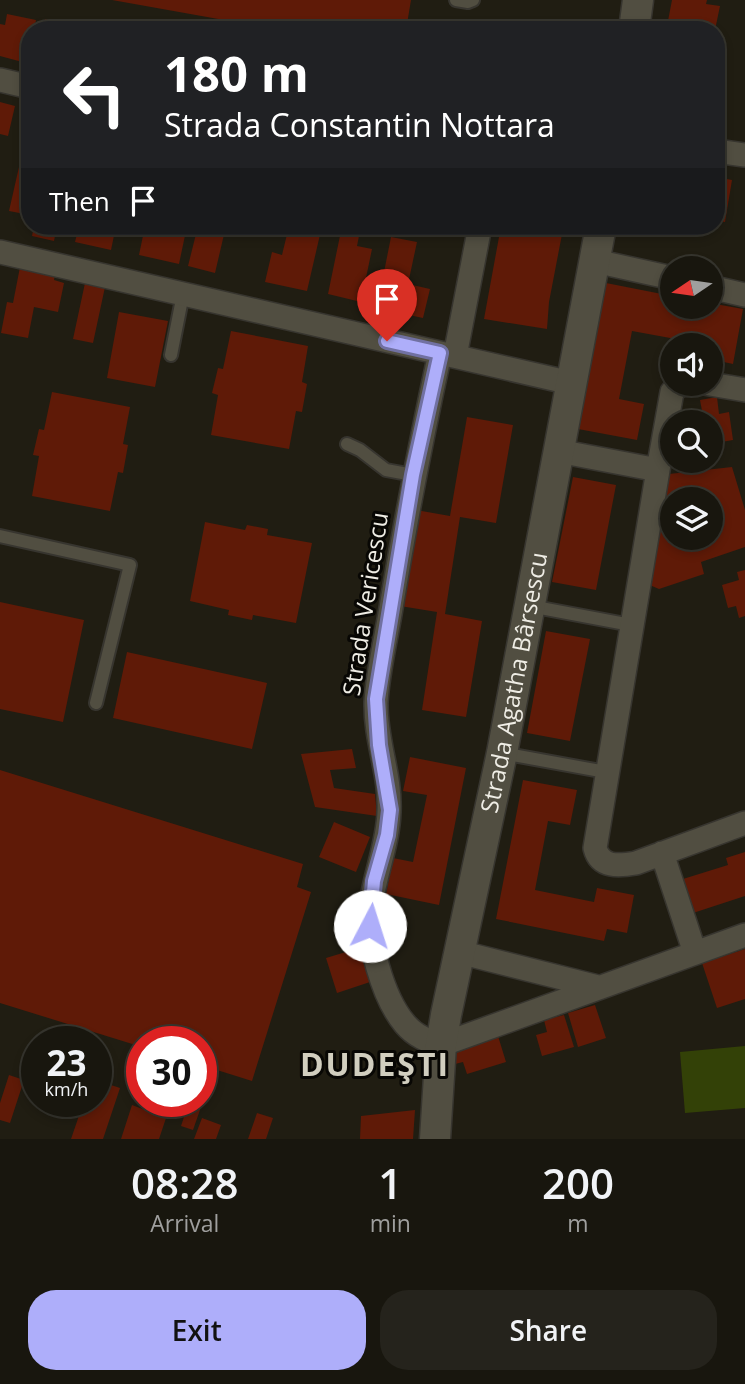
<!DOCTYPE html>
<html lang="en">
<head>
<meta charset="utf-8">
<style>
	:root { --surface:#18160e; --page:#25231c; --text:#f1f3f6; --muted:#9f9f9e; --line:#36352e; --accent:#aeaefa }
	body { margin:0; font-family:"Open Sans",sans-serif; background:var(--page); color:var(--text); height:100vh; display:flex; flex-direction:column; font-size:26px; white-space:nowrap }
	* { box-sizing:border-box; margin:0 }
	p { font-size:23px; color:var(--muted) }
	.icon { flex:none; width:38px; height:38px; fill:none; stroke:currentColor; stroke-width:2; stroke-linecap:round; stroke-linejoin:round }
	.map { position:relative; height:1139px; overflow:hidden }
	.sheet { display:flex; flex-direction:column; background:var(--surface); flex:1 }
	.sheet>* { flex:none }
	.banner { position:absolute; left:21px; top:21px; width:704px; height:214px; border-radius:28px; box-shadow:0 4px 10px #0003,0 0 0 2px var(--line); background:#202124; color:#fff; overflow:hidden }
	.needle { width:46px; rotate:257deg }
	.tools { position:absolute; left:660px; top:256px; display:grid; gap:14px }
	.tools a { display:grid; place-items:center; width:63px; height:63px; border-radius:50%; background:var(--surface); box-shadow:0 4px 10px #0003,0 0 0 2px var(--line); font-size:35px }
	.speed { position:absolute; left:21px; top:1026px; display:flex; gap:14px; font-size:35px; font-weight:700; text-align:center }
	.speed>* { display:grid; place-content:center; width:91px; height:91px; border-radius:50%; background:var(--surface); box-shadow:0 4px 10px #0003,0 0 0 2px var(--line); line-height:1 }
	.speed small { font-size:18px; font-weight:400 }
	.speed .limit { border:10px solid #d22; background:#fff; color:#111 }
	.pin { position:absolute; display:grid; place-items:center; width:60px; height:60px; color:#fff; margin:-72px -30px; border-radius:50% 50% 50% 0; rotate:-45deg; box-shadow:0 0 7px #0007 }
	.pin .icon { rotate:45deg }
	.me { position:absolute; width:77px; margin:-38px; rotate:5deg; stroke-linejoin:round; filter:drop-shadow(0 0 5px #0008) }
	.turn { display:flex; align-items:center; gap:24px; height:147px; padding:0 28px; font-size:32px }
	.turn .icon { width:91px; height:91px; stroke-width:2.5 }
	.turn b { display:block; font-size:49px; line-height:60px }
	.then { display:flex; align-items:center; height:66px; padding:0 28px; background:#0003; gap:14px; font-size:26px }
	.eta { display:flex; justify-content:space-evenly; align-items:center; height:119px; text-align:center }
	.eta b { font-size:42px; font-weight:600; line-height:49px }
	.cta { display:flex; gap:14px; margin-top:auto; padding:14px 28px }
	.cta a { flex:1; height:80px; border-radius:28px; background:var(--accent); color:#111; font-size:28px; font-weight:600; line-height:80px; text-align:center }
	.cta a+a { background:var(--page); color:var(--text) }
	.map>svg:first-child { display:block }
	.green { fill:#334107 }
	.building { fill:#5f1a07; fill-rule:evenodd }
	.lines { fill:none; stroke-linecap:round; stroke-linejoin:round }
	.service-casing { stroke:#37352f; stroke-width:16 }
	.minor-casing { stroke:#37352f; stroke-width:26 }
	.tertiary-casing { stroke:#37352f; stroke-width:33 }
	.service { stroke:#514e41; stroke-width:12 }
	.minor { stroke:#514e41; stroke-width:23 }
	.tertiary { stroke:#514e41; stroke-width:30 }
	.route-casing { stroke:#7171a2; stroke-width:18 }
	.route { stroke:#aeaefa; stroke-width:12 }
	.labels { text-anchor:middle; stroke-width:6; stroke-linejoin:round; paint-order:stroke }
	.street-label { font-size:24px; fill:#efede5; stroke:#080704 }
	.district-label { font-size:32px; font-weight:bold; letter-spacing:2px; fill:#d1cebf; stroke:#080704 }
</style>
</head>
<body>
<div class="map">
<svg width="745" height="1139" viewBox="0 0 745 1139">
	<rect width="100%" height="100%" fill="#201d12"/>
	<path class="green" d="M745,1046V1108L685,1113L680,1052Z"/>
	<path class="building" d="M112,0H411L406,30H280Z
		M672,0H707L706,4L720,6L715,30H678L667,26Z
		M7,14L36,20L34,30H30V48L26,63L0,56V24L5,25Z
		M45,19L86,29V30H43Z
		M0,102L15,106L8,136L0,134Z
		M19,167L30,169V215L9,211Z
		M716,177L732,180L725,222L716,221Z
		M34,226H57L54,241L32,236Z
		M79,226H116L111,250L75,242Z
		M145,226H187L179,264L139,255Z
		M198,226H226L215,273L188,266Z
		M232,226H262L260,236L232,229Z
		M289,226H322L307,291L265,282L272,252L282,255Z
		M342,226H361L357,246L372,249L361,302L328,294Z
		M372,226H412L410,235Z
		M501,226H548L563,229L549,302L547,329L484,319Z
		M391,237L417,242L408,284L430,289L423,318L385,310L389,294L380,292Z
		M20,267L55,274L54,280L64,283L58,312L34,307L28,338L1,333L7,302L13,303Z
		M85,283L105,287L93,343L73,339Z
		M606,283L672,296V306H710V303L743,309L733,364L710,359V345H692V342L632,331L619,399L644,404L637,440L578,429Z
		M119,312L168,321L155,387L107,378Z
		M231,331L308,346L302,382L307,384L302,412L296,411L289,449L211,435L218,395L212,393L218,368L223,369Z
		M52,392L130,407L123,444L128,445L123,473L118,472L110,511L32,496L39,456L33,455L39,429L44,430Z
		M717,397L719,414L729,412L733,440L710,444V422H704L700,400Z
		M467,417L513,425L496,523L460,517L445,614L482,621L466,717L422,710L437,612L400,606L416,510L450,516Z
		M732,467L745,510V547L701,562L704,574L659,589L645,583L669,474ZM672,499H710V537H672Z
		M573,477L616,485L596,590L552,582Z
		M205,522L245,530L247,525L268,529L267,535L312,543L296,623L253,615L252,620L228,615L229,610L190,601Z
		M745,570V616L739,618L736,606L728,608L722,585L739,580L737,572Z
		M0,602L84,620L63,722L0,709Z
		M546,631L590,639L570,741L527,733Z
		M127,652L267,683L252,749L113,718Z
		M352,749L356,768L330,770L334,788L375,794L377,816L315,807L301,754Z
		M410,757L466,768L439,905L386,894L393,858L413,862L427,795L403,791Z
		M0,770L303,864L297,887L311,892L252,1081L201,1065V1041H142V1047L0,1003Z
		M523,780L577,790L570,825L548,821L535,890L594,902L597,888L634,895L627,933L607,929L604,941L496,919Z
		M334,822L370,837L356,872L319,857Z
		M745,852V896L693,913L683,879L728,865L726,858Z
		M359,948L370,982L337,993L326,958Z
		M745,949V999L717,1008L702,963Z
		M595,1005L606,1038L578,1047L568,1013Z
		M564,1015L574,1047L542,1056L536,1035L547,1032L544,1020Z
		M498,1036L506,1062L467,1074L463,1062L455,1064L450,1051Z
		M9,1075L24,1080L10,1123L0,1120V1103Z
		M96,1080L120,1088L103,1139H71L84,1101H96Z
		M201,1082L209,1084L193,1130L181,1126L187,1108L178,1105L179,1101H201Z
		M132,1105L166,1118L159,1139H121Z
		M415,1110L413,1139H360L361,1116Z
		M257,1113L273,1118L266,1139H248Z
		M202,1118L221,1125L216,1139H194Z"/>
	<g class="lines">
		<defs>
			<path id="service" d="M456,0L468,2L473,0
				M171,355L183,294
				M347,444L360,450L386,470L413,475
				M0,536L130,565L96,703
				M530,606L631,625
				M502,753L606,772"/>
			<path id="minor" d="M0,80L30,87
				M716,151L745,155
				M0,252L571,383
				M595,261L672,278
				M710,287L745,295
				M440,353C422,436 406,518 392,602C387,635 378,669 376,702C375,740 391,775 389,812C388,844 375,873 371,905C366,939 383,998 405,1024C415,1036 428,1041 441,1045L745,935
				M455,356L480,226
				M704,383L745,390
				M558,451L658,470L595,848C600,868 619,866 636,863L745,823
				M658,470L672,392L681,383
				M662,853L695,953
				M459,952L598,987"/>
			<g id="tertiary">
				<path d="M634,30L638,0"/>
				<path id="s1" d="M435,1139L441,1045L446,1015L502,753L601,226"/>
			</g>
		</defs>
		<use href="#service" class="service-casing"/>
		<use href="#minor" class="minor-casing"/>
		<use href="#tertiary" class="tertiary-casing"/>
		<use href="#service" class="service"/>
		<use href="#minor" class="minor"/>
		<use href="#tertiary" class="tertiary"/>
	</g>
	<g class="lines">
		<defs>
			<path id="route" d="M370,926L374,881L387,835L390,810L379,745L376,699L413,475L440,353L387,341"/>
		</defs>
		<use href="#route" class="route-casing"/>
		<use href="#route" class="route"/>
	</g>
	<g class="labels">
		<g class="street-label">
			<text transform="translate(366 604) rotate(-81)" y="8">Strada Vericescu</text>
			<text dy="8" stroke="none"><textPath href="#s1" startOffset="464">Strada Agatha Bârsescu</textPath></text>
		</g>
		<g class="district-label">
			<text x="375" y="1076">DUDEŞTI</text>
		</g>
	</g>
</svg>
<div class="tools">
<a><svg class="needle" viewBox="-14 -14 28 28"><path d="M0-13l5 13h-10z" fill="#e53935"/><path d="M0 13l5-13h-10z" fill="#9f9f9e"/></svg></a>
<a><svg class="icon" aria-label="sound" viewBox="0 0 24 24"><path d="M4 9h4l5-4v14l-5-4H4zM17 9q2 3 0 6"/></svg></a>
<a><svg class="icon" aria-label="search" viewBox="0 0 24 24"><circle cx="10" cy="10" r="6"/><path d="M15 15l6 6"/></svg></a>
<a><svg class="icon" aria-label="layers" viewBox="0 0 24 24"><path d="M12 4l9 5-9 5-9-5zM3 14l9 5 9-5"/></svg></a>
</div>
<div class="speed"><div>23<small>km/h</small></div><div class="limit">30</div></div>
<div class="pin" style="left:387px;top:341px;background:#d93025"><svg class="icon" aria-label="arrive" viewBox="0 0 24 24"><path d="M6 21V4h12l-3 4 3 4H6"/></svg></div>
<svg class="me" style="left:370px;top:926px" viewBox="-20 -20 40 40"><circle r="19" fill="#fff"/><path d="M0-13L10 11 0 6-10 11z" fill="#aeaefa"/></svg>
<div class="banner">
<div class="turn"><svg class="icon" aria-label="left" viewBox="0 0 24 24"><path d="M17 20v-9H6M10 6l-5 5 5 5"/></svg><div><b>180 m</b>Strada Constantin Nottara</div></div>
<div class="then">Then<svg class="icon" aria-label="arrive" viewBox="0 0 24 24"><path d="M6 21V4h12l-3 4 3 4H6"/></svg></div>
</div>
</div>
<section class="sheet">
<div class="eta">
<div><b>08:28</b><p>Arrival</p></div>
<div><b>1</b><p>min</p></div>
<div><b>200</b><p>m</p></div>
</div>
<div class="cta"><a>Exit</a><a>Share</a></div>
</section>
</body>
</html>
